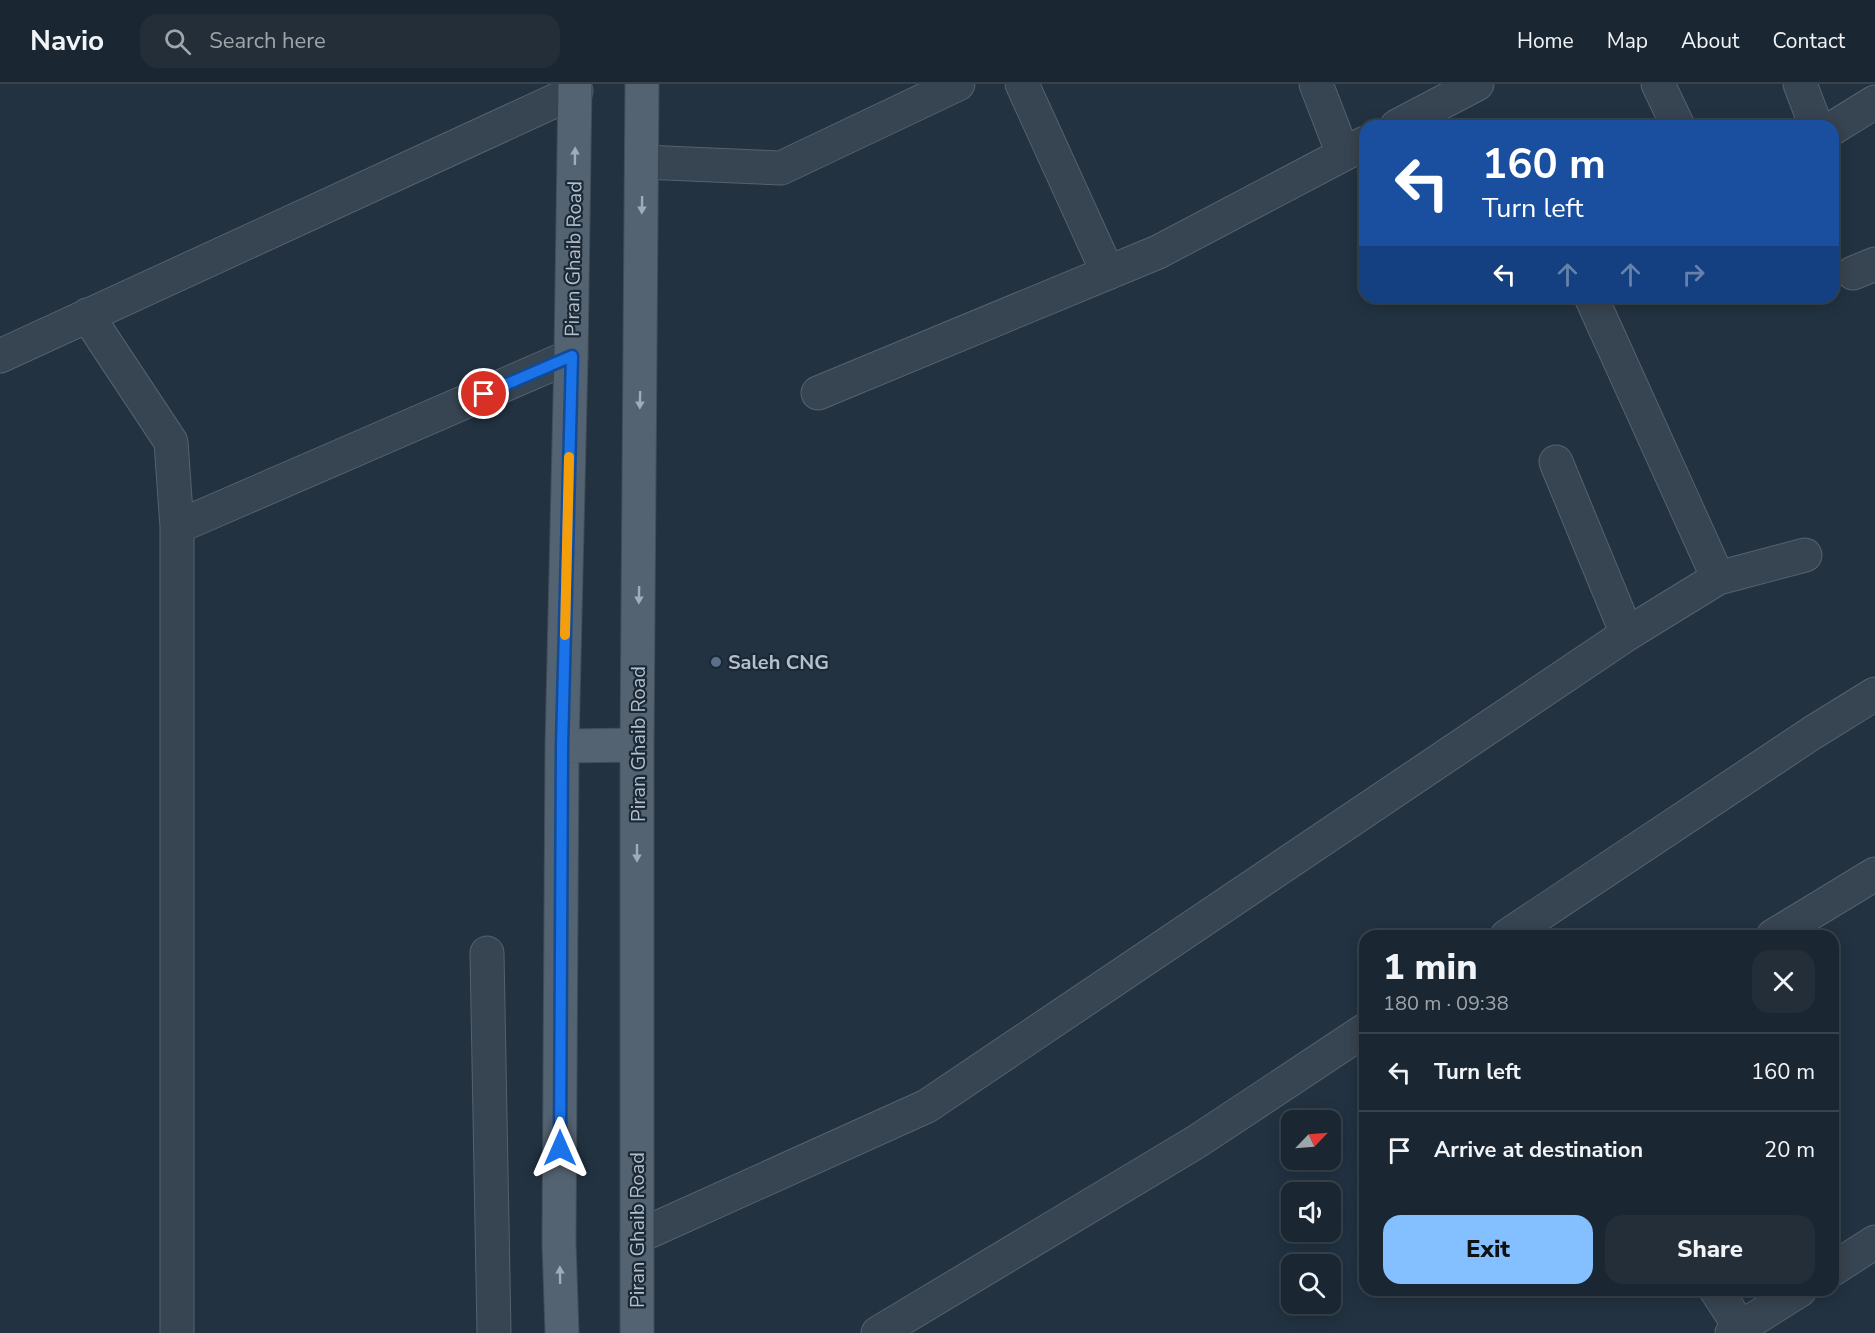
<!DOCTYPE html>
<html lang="en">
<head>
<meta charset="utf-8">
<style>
	:root { --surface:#1a2631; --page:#232e39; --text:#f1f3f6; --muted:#9fa5ab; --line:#38434d; --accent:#84bfff }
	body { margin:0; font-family:"Nunito Sans",sans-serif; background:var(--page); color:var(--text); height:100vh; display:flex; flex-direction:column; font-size:22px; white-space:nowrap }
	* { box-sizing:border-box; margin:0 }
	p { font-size:20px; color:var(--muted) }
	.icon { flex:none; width:33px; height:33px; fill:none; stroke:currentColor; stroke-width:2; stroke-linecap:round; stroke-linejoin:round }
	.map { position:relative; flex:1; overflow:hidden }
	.side { position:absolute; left:1359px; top:846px; width:480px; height:366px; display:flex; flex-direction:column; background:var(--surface); border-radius:18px; box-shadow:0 3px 15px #0003,0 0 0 2px var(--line) }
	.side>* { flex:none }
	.banner { position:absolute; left:1359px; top:36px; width:480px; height:183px; border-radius:18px; box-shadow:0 3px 15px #0003,0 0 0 2px var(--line); background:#1a4fa0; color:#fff; overflow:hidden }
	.needle { width:39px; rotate:65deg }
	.controls { position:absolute; left:1281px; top:1026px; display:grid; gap:12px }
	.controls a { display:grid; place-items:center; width:60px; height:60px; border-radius:12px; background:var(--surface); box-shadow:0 3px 15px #0003,0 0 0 2px var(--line); font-size:30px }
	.pin { position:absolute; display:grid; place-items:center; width:51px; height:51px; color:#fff; margin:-26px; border:3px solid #fff; border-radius:50%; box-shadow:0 2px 6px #0007 }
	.me { position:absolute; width:66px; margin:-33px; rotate:0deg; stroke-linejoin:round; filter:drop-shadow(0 0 4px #0008) }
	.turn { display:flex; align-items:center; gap:21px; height:126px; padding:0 24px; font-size:27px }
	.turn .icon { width:78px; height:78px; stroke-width:2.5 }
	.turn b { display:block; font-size:42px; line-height:51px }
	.lanes { display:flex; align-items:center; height:57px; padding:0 24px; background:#0003; justify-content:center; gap:30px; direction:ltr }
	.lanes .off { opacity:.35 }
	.round { display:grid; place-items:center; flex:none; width:63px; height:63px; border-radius:18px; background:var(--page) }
	.overview { display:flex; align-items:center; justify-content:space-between; height:102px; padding:0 24px }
	h1 { font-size:36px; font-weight:800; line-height:45px }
	.cta { display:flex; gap:12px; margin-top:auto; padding:12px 24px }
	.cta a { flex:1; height:69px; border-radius:18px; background:var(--accent); color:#111; font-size:24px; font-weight:800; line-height:69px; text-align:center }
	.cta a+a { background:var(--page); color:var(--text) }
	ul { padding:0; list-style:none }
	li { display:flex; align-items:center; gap:18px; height:78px; padding:0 24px; border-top:2px solid var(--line) }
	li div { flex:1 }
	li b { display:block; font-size:22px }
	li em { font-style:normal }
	header { display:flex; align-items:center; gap:36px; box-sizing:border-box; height:84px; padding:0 30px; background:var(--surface); border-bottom:2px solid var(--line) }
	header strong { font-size:28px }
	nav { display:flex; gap:33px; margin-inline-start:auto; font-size:21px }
	.search { width:420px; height:54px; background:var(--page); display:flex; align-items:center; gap:15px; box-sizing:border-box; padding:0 21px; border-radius:18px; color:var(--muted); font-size:22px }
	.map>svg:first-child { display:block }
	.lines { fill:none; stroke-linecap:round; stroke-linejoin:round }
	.minor-casing { stroke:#55626e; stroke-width:35 }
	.major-casing { stroke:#404d5a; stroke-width:35 }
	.minor { stroke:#374451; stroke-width:33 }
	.major { stroke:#546371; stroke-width:33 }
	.oneway { fill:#a0adb9 }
	.route-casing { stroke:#114b97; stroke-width:15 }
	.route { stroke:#1a73e8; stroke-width:10 }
	.slow { stroke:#f59e0b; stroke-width:10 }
	.service-dot { fill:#5c6f8a; stroke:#1b2936; stroke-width:2 }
	.labels { text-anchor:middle; stroke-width:4.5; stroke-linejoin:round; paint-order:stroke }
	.street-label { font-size:20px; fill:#b3bfcb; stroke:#1b2936 }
	.poi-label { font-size:20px; font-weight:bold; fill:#b3bfcb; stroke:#1b2936; text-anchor:start }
</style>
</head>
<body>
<header>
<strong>Navio</strong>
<div class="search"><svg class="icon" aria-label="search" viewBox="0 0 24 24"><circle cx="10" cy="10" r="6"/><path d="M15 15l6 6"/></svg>Search here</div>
<nav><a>Home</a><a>Map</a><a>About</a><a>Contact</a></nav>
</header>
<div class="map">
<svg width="1875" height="1249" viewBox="0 0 1875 1249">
	<rect width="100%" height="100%" fill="#223241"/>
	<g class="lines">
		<defs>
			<path id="minor" d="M1022,0L1108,189
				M1316,0L1343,70
				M1658,0L1678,42
				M1800,0L1816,42
				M1397,42L1477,0
				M1833,44L1875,18
				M643,78L781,84L958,0
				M1853,189L1875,180
				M1591,213L1718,494
				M87,231L171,358L177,443V1249
				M0,272L576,7
				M818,309L1158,168L1365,59
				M1556,378L1627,550
				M177,443L571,272
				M1507,852L1812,649L1875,610
				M1773,852L1875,790
				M487,869L494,1249
				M637,1153L927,1022L1627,550L1718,494L1805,471
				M1833,1185L1875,1158
				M1716,1206L1744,1249
				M878,1249L1196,1058L1365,946
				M1732,1249L1800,1206"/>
			<path id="major" d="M562,662L637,661
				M562,1249L559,1159L562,662L571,272L575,0
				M637,1249V661L642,0"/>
		</defs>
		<use href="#minor" class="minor-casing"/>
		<use href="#major" class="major-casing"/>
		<use href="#minor" class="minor"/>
		<use href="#major" class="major"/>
	</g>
	<defs><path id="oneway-solid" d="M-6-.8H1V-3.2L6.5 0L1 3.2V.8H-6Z" transform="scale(1.5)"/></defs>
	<g class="oneway">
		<use href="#oneway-solid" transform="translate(575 72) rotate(-89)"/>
		<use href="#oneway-solid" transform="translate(642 121) rotate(91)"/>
		<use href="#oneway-solid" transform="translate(640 316) rotate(91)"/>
		<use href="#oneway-solid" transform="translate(639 511) rotate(91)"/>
		<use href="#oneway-solid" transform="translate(637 769) rotate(90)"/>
		<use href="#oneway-solid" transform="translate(560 1191) rotate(-91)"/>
	</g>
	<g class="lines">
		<defs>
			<path id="route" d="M484,310L572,272L562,662L560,1064"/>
		</defs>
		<use href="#route" class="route-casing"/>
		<use href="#route" class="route"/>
		<path class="slow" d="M565,551L569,373"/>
	</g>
	<circle class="service-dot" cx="716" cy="578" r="6"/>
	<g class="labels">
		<g class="street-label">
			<text transform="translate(573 175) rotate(-89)" y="7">Piran Ghaib Road</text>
			<text transform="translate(638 660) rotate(-90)" y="7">Piran Ghaib Road</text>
			<text transform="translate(637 1146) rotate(-90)" y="7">Piran Ghaib Road</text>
		</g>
		<g class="poi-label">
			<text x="728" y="585">Saleh CNG</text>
		</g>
	</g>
</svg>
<div class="controls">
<a><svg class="needle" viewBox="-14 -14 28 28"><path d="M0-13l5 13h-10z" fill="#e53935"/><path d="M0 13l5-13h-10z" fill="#9fa5ab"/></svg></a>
<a><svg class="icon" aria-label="sound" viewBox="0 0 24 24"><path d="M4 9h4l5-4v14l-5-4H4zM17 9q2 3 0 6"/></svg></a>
<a><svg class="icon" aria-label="search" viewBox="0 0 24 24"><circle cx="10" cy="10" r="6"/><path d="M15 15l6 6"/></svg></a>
</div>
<div class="pin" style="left:484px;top:310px;background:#d93025"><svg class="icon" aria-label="arrive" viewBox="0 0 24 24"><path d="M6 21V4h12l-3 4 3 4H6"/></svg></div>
<svg class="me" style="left:560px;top:1064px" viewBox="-20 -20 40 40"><path d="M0-17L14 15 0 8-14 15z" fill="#1a73e8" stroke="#fff" stroke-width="4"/></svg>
<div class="banner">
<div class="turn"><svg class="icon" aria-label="left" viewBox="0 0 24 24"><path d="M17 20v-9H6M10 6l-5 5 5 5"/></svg><div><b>160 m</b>Turn left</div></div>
<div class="lanes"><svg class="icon" aria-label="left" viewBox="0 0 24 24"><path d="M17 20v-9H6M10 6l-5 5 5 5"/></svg><svg class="icon off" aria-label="ahead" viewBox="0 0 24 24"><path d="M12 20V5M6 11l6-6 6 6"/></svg><svg class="icon off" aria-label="ahead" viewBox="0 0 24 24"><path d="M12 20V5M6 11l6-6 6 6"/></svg><svg class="icon off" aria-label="right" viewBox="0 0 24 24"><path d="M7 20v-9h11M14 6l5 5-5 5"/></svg></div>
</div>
<section class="side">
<div class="overview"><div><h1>1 min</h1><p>180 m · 09:38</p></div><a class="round"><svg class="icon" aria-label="close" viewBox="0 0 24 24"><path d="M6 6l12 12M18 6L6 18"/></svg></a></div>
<ul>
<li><svg class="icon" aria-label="left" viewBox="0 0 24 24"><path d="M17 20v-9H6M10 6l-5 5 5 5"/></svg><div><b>Turn left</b></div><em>160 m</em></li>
<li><svg class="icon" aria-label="arrive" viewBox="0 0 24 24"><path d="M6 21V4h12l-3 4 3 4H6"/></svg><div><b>Arrive at destination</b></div><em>20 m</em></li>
</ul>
<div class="cta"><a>Exit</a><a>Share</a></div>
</section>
</div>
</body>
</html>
